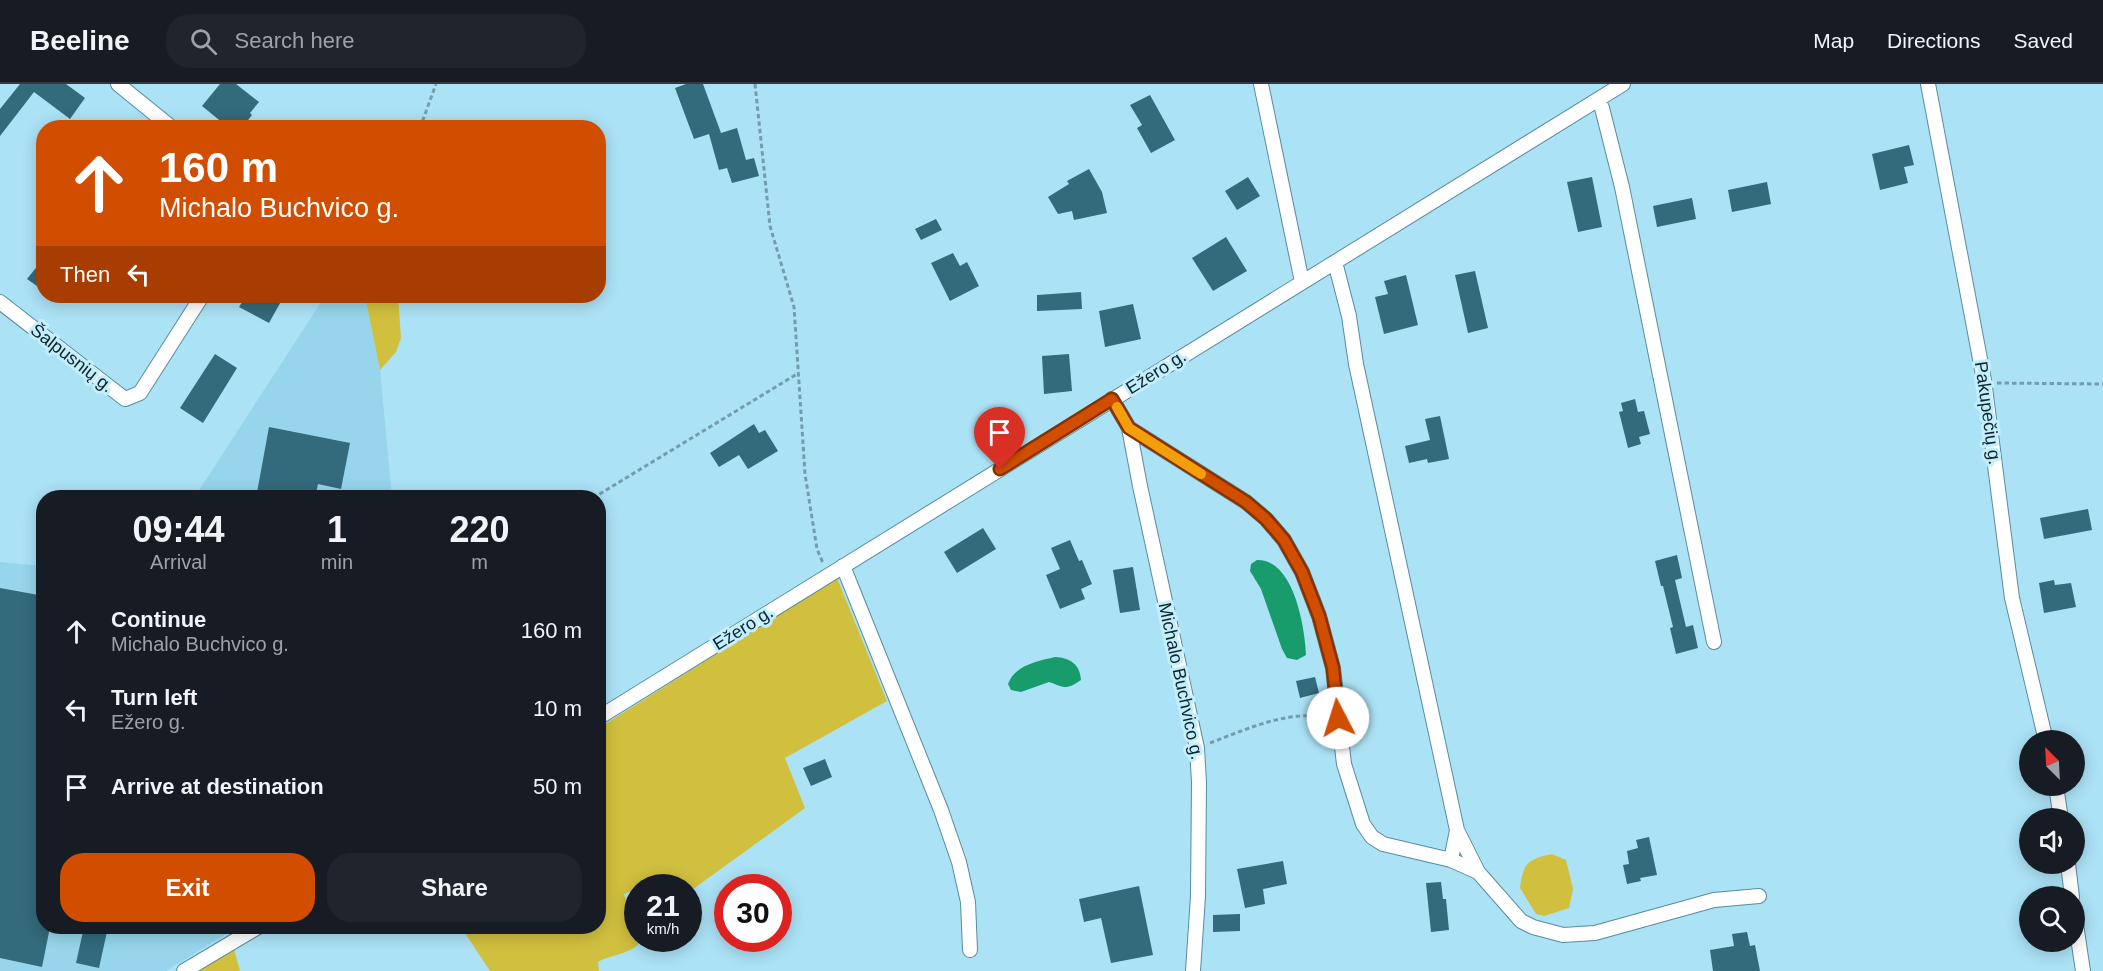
<!DOCTYPE html>
<html lang="en">
<head>
<meta charset="utf-8">
<style>
	:root { --surface:#171b24; --page:#20242c; --text:#f1f3f6; --muted:#9ea1a6; --line:#363941; --accent:#d14d00 }
	body { margin:0; font-family:Helvetica,sans-serif; background:var(--page); color:var(--text); height:100vh; display:flex; flex-direction:column; font-size:22px; white-space:nowrap }
	* { box-sizing:border-box; margin:0 }
	p { font-size:20px; color:var(--muted) }
	.icon { flex:none; width:33px; height:33px; fill:none; stroke:currentColor; stroke-width:2; stroke-linecap:round; stroke-linejoin:round }
	.map { position:relative; flex:1; overflow:hidden }
	.panel { position:absolute; left:36px; top:406px; width:570px; height:444px; display:flex; flex-direction:column; background:var(--surface); border-radius:24px; box-shadow:0 3px 15px #0003 }
	.panel>* { flex:none }
	.guide { position:absolute; left:36px; top:36px; width:570px; height:183px; border-radius:24px; box-shadow:0 3px 15px #0003; background:#d14d00; color:#fff; overflow:hidden }
	.needle { width:39px; rotate:336deg }
	.tools { position:absolute; left:2019px; top:646px; display:grid; gap:12px }
	.tools a { display:grid; place-items:center; width:66px; height:66px; border-radius:50%; background:var(--surface); box-shadow:0 3px 15px #0003; font-size:30px }
	.speed { position:absolute; left:624px; top:790px; display:flex; gap:12px; font-size:30px; font-weight:700; text-align:center }
	.speed>* { display:grid; place-content:center; width:78px; height:78px; border-radius:50%; background:var(--surface); box-shadow:0 3px 15px #0003; line-height:1 }
	.speed small { font-size:15px; font-weight:400 }
	.speed .limit { border:9px solid #d22; background:#fff; color:#111 }
	.pin { position:absolute; display:grid; place-items:center; width:51px; height:51px; color:#fff; margin:-62px -26px; border-radius:50% 50% 50% 0; rotate:-45deg; box-shadow:0 0 6px #0007 }
	.pin .icon { rotate:45deg }
	.me { position:absolute; width:66px; margin:-33px; rotate:355deg; stroke-linejoin:round; filter:drop-shadow(0 0 4px #0008) }
	.turn { display:flex; align-items:center; gap:21px; height:126px; padding:0 24px; font-size:27px }
	.turn .icon { width:78px; height:78px; stroke-width:2.5 }
	.turn b { display:block; font-size:42px; line-height:51px }
	.then { display:flex; align-items:center; height:57px; padding:0 24px; background:#0003; gap:12px; font-size:22px }
	.eta { display:flex; justify-content:space-evenly; align-items:center; height:102px; text-align:center }
	.eta b { font-size:36px; font-weight:700; line-height:42px }
	.cta { display:flex; gap:12px; margin-top:auto; padding:12px 24px }
	.cta a { flex:1; height:69px; border-radius:24px; background:var(--accent); color:#fff; font-size:24px; font-weight:700; line-height:69px; text-align:center }
	.cta a+a { background:var(--page); color:var(--text) }
	ul { padding:0; list-style:none }
	li { display:flex; align-items:center; gap:18px; height:78px; padding:0 24px }
	li div { flex:1 }
	li b { display:block; font-size:22px }
	li em { font-style:normal }
	header { display:flex; align-items:center; gap:36px; box-sizing:border-box; height:84px; padding:0 30px; background:var(--surface); border-bottom:2px solid var(--line) }
	header strong { font-size:28px }
	nav { display:flex; gap:33px; margin-inline-start:auto; font-size:21px }
	.search { width:420px; height:54px; background:var(--page); display:flex; align-items:center; gap:15px; box-sizing:border-box; padding:0 21px; border-radius:24px; color:var(--muted); font-size:22px }
	.map>svg:first-child { display:block }
	.built { fill:#96d5eb }
	.green { fill:#d1c03e }
	.water { fill:#189c6c }
	.building { fill:#336a7c }
	.lines { fill:none; stroke-linecap:round; stroke-linejoin:round }
	.minor-casing { stroke:#588c9e; stroke-width:16 }
	.path { stroke:#739dad; stroke-width:3; stroke-dasharray:4.5 3; stroke-linecap:butt }
	.minor { stroke:#fff; stroke-width:14 }
	.route-casing { stroke:#883200; stroke-width:15 }
	.route { stroke:#d14d00; stroke-width:10 }
	.slow { stroke:#f59e0b; stroke-width:10 }
	.labels { text-anchor:middle; stroke-width:6; stroke-linejoin:round; paint-order:stroke }
	.street-label { font-size:18px; fill:#0e242b; stroke:#c3eefd }
</style>
</head>
<body>
<header>
<strong>Beeline</strong>
<div class="search"><svg class="icon" aria-label="search" viewBox="0 0 24 24"><circle cx="10" cy="10" r="6"/><path d="M15 15l6 6"/></svg>Search here</div>
<nav><a>Map</a><a>Directions</a><a>Saved</a></nav>
</header>
<div class="map">
<svg width="2103" height="887" viewBox="0 0 2103 887">
	<rect width="100%" height="100%" fill="#ace2f6"/>
	<path class="built" d="M325,212H365L380,286L392,414H194Z
		M0,478L43,482L44,843H237L166,887H0Z"/>
	<path class="green" d="M365,212H398L401,254L396,268L380,286Z
		M837,494L887,617L785,674L805,724L689,808L688,804L640,803L624,810L638,855L640,858C632,870 612,870 598,878L599,887H490L461,843H598L599,644Z
		M1552,770L1566,776L1573,805L1569,824L1544,832L1536,830L1520,804C1523,779 1528,775 1552,770Z
		M234,865L240,887H199Z"/>
	<path class="water" d="M1257,476C1294,475 1305,544 1306,571L1297,576L1287,574L1282,565L1261,505L1250,487L1251,480Z
		M1055,573C1070,574 1080,580 1081,596C1066,606 1066,604 1049,598L1021,608L1011,606L1008,600C1015,581 1038,577 1055,573Z"/>
	<path class="building" d="M20,0H66L85,14L70,35L34,8L0,52V25Z
		M220,0H236L259,18L250,29L252,31L242,44H229L202,22Z
		M686,0H703L721,49L737,44L746,76L754,74L759,92L732,99L727,84L719,86L709,50L694,55L675,4Z
		M1150,11L1175,56L1151,69L1137,44L1142,41L1130,21Z
		M1909,61L1914,81L1904,83L1908,99L1880,106L1872,70Z
		M1089,85L1102,108L1107,129L1074,136L1072,127L1058,130L1048,113L1069,100L1067,97Z
		M1248,93L1260,112L1237,126L1225,107Z
		M1592,93L1602,143L1578,148L1567,98Z
		M1767,98L1771,120L1732,128L1728,106Z
		M1692,114L1696,135L1657,143L1653,122Z
		M936,135L942,146L921,156L915,145Z
		M1226,153L1247,187L1213,207L1192,174Z
		M953,169L960,182L967,178L979,202L950,217L931,179Z
		M44,174V207L27,195Z
		M1475,187L1488,244L1468,249L1455,191Z
		M1406,191L1418,241L1384,250L1375,213L1388,210L1384,197Z
		M1081,208L1082,225L1037,227V211Z
		M246,212H284L269,239L239,223Z
		M1133,220L1141,255L1105,263L1099,227Z
		M215,270L237,284L203,339L180,324Z
		M1069,270L1072,307L1044,310L1042,272Z
		M1635,315L1638,328L1644,327L1650,350L1639,353L1641,360L1628,364L1619,328L1623,327L1621,319Z
		M1440,332L1449,375L1428,379L1427,375L1409,379L1405,362L1430,356L1425,335Z
		M754,340L759,349L765,346L778,367L748,385L739,371L719,383L710,369Z
		M269,343L350,359L341,405L318,400L315,414H256Z
		M2088,425L2092,446L2044,455L2040,434Z
		M983,444L996,465L957,489L944,468Z
		M1070,456L1079,477L1082,476L1092,500L1081,505L1085,515L1060,525L1046,491L1060,485L1051,464Z
		M1677,471L1682,494L1675,496L1686,543L1693,541L1698,564L1676,570L1670,544L1673,543L1663,502H1661L1655,477Z
		M1133,483L1140,526L1120,529L1113,486Z
		M2054,496L2055,501L2071,499L2076,523L2044,529L2039,499Z
		M0,504L44,512V843H50L42,883L0,874Z
		M1315,593L1319,609L1300,614L1296,597Z
		M825,675L832,693L811,702L803,684Z
		M1649,753L1657,791L1640,794L1641,797L1627,800L1623,781L1629,780L1627,767L1638,764L1636,756Z
		M1283,777L1287,800L1263,805L1265,820L1245,824L1237,785Z
		M1441,798L1443,815H1446L1449,846L1431,848L1426,799Z
		M1139,802L1153,871L1111,879L1101,834L1084,838L1079,815Z
		M1240,830V847L1213,848V831Z
		M84,843H108L99,884L76,879Z
		M1747,848L1750,862L1755,861L1760,887H1713L1710,866L1734,862L1732,850Z"/>
	<g class="lines">
		<defs>
			<path id="minor" d="M118,0L172,44
				M1261,0L1302,198
				M1928,0L1984,296L2012,514L2046,657
				M1598,16L1602,24L1622,103L1714,558
				M1335,178L1349,232L1356,280L1457,746
				M0,218L125,315L140,309L202,212
				M1112,315L1129,344L1140,402L1197,664L1199,698L1198,812L1193,887
				M1129,344L1246,418L1266,435L1284,456L1302,488L1319,532L1333,584L1344,680L1363,740L1372,753L1383,760L1451,776L1478,788L1521,837L1533,843L1563,851L1595,849L1714,816L1759,812
				M843,482L941,726L959,778L968,818L970,866
				M598,634L1623,0
				M2056,702L2061,735
				M1451,776L1457,746L1478,788
				M2068,780L2072,813
				M2074,827L2083,887
				M184,887L258,843"/>
		</defs>
		<use href="#minor" class="minor-casing"/>
		<path class="path" d="M755,0L770,142L794,223L805,390L817,465L823,479
			M420,44L436,0
			M1997,299L2103,300
			M593,414L797,290
			M1210,659C1247,645 1283,628 1324,632"/>
		<use href="#minor" class="minor"/>
	</g>
	<g class="lines">
		<defs>
			<path id="route" d="M1000,385L1112,315L1129,344L1246,418L1266,435L1284,456L1302,488L1319,532L1333,584L1338,634"/>
		</defs>
		<use href="#route" class="route-casing"/>
		<use href="#route" class="route"/>
		<path class="slow" d="M1117,323L1129,344L1201,390"/>
	</g>
	<g class="labels">
		<g class="street-label">
			<text transform="translate(72 274) rotate(38)" y="6">Šalpusnių g.</text>
			<text transform="translate(1156 288) rotate(-32)" y="6">Ežero g.</text>
			<text transform="translate(1988 329) rotate(82)" y="6">Pakupečių g.</text>
			<text transform="translate(743 544) rotate(-32)" y="6">Ežero g.</text>
			<text transform="translate(1181 597) rotate(78)" y="6">Michalo Buchvico g.</text>
		</g>
	</g>
</svg>
<div class="tools">
<a><svg class="needle" viewBox="-14 -14 28 28"><path d="M0-13l5 13h-10z" fill="#e53935"/><path d="M0 13l5-13h-10z" fill="#9ea1a6"/></svg></a>
<a><svg class="icon" aria-label="sound" viewBox="0 0 24 24"><path d="M4 9h4l5-4v14l-5-4H4zM17 9q2 3 0 6"/></svg></a>
<a><svg class="icon" aria-label="search" viewBox="0 0 24 24"><circle cx="10" cy="10" r="6"/><path d="M15 15l6 6"/></svg></a>
</div>
<div class="speed"><div>21<small>km/h</small></div><div class="limit">30</div></div>
<div class="pin" style="left:1000px;top:385px;background:#d93025"><svg class="icon" aria-label="arrive" viewBox="0 0 24 24"><path d="M6 21V4h12l-3 4 3 4H6"/></svg></div>
<svg class="me" style="left:1338px;top:634px" viewBox="-20 -20 40 40"><circle r="19" fill="#fff"/><path d="M0-13L10 11 0 6-10 11z" fill="#d14d00"/></svg>
<div class="guide">
<div class="turn"><svg class="icon" aria-label="ahead" viewBox="0 0 24 24"><path d="M12 20V5M6 11l6-6 6 6"/></svg><div><b>160 m</b>Michalo Buchvico g.</div></div>
<div class="then">Then<svg class="icon" aria-label="left" viewBox="0 0 24 24"><path d="M17 20v-9H6M10 6l-5 5 5 5"/></svg></div>
</div>
<section class="panel">
<div class="eta">
<div><b>09:44</b><p>Arrival</p></div>
<div><b>1</b><p>min</p></div>
<div><b>220</b><p>m</p></div>
</div>
<ul>
<li><svg class="icon" aria-label="ahead" viewBox="0 0 24 24"><path d="M12 20V5M6 11l6-6 6 6"/></svg><div><b>Continue</b><p>Michalo Buchvico g.</p></div><em>160 m</em></li>
<li><svg class="icon" aria-label="left" viewBox="0 0 24 24"><path d="M17 20v-9H6M10 6l-5 5 5 5"/></svg><div><b>Turn left</b><p>Ežero g.</p></div><em>10 m</em></li>
<li><svg class="icon" aria-label="arrive" viewBox="0 0 24 24"><path d="M6 21V4h12l-3 4 3 4H6"/></svg><div><b>Arrive at destination</b></div><em>50 m</em></li>
</ul>
<div class="cta"><a>Exit</a><a>Share</a></div>
</section>
</div>
</body>
</html>
